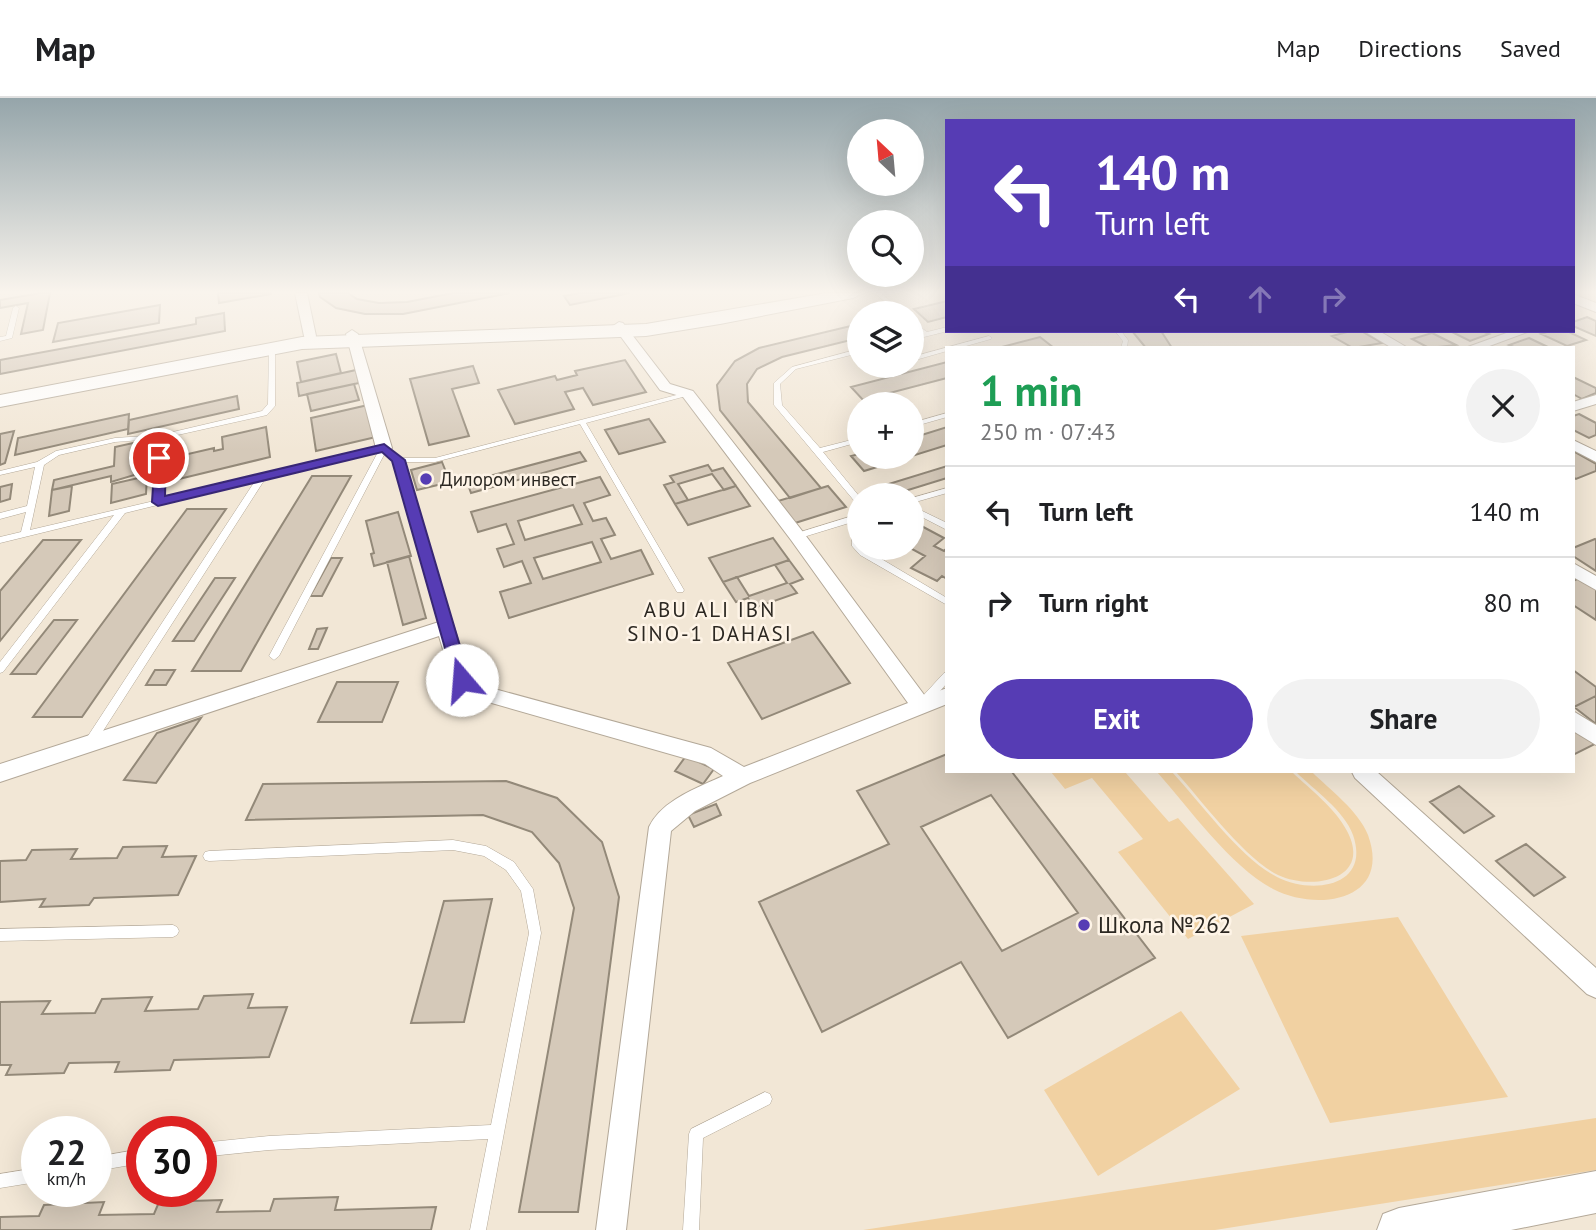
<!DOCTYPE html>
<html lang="en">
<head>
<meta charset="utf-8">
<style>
	:root { --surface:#fff; --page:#f2f2f2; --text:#202124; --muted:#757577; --line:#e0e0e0; --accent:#563cb4 }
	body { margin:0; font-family:"PT Sans",sans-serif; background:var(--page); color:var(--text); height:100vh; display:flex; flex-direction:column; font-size:26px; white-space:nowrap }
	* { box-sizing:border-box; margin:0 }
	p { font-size:23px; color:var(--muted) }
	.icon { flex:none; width:38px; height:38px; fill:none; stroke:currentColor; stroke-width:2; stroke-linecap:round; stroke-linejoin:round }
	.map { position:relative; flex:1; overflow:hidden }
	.sheet { position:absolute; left:945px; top:248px; width:630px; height:427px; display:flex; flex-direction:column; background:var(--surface); border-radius:0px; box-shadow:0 7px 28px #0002 }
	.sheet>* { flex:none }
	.top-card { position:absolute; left:945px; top:21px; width:630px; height:214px; border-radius:0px; box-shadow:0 7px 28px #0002; background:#563cb4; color:#fff; overflow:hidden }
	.needle { width:46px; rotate:334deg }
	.controls { position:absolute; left:847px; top:21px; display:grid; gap:14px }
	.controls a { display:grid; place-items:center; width:77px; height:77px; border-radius:50%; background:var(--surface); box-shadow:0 7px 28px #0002; font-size:35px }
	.speed { position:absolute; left:21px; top:1018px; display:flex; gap:14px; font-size:35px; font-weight:700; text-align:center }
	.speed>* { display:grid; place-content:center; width:91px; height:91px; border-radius:50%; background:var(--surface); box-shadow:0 7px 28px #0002; line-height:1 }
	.speed small { font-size:18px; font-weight:400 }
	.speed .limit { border:10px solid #d22; background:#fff; color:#111 }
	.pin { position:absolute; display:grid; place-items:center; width:60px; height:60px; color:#fff; margin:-30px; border:4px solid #fff; border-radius:50%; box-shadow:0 2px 7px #0007 }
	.me { position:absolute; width:77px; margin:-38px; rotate:342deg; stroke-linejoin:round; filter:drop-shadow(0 0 5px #0008) }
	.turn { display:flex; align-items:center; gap:24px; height:147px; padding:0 35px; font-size:32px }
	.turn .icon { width:91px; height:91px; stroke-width:2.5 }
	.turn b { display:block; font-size:49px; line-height:60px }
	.lanes { display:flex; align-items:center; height:66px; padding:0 35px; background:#0003; justify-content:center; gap:35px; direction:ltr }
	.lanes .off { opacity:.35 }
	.round { display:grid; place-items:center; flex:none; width:74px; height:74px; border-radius:37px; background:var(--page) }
	.summary { display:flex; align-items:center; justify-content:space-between; height:119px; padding:0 35px }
	h1 { font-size:42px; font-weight:700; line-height:52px; color:#1e9e55 }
	.action { display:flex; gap:14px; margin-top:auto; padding:14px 35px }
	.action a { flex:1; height:80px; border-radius:42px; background:var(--accent); color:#fff; font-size:28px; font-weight:700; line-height:80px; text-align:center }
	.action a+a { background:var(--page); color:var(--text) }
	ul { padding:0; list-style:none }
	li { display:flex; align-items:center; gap:21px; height:91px; padding:0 35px; border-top:2px solid var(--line) }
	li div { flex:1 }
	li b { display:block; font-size:26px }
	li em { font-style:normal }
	header { display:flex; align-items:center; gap:42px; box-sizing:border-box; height:98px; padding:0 35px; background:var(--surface); border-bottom:2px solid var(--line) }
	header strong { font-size:33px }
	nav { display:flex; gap:38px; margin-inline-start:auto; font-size:24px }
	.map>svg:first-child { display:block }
	.green { fill:#f1d1a2 }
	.building { fill:#d5c9b9; stroke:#938979; stroke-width:2; fill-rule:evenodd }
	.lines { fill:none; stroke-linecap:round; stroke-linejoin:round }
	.lane-casing { stroke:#b3a898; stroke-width:1 }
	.street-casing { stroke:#b3a898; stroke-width:2 }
	.secondary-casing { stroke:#b3a898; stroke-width:2 }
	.lane { fill:#fff; fill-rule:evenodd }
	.street { fill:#fff; fill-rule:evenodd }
	.secondary { fill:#fff; fill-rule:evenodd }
	.route { fill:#563cb4; stroke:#382775; stroke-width:2 }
	.poi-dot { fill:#563cb4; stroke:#fef4e7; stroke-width:2.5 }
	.labels { text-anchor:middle; stroke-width:5; stroke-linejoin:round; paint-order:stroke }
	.poi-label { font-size:19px; fill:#2c2822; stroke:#fef4e7; text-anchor:start }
	.neighbourhood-label { font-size:21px; letter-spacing:2px; fill:#2c2822; stroke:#fef4e7 }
	.near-poi-label { font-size:23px; fill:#2c2822; stroke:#fef4e7; text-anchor:start }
</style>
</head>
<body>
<header>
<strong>Map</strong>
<nav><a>Map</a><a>Directions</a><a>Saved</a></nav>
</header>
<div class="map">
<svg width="1596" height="1132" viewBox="0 0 1596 1132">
	<rect width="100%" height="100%" fill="#f2e7d6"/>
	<path class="green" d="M1051,674H1125L1169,724L1178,720L1254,806L1188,841L1118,754L1143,741L1092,680L1065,691Z
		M1157,674H1172C1200,704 1241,761 1277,779C1312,797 1371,789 1353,737C1344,712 1314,692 1296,674H1312C1330,692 1358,712 1368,737C1392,803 1317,814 1273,791C1231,769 1189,710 1157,674Z
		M1176,674H1292C1311,692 1335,710 1347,733C1373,782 1312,793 1278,777C1244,760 1202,703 1176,674Z
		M1398,819L1508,999L1330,1025L1241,838Z
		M1181,913L1240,991L1098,1078L1044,992Z
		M1596,1020V1072L1215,1132H863Z"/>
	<path class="building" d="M41,195H50L43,232L21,236L28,205L0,210V202Z
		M218,195H271V196L219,205Z
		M319,195H348L357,201L379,205L407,204L453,195H510L403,216H365L336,210L320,199Z
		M579,195H630L570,207L564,198Z
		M947,203V219L928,224L914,211Z
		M160,207L159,225L53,244L58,225Z
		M224,215L225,233L0,276V262L196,226V220Z
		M1587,219L1596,223V238L1573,228V224Z
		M859,226V240L782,259L757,271L747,286L748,304L821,390L790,400L720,312L717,287L735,263L759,250Z
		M1132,233H1161L1172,250H1146Z
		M1351,233H1361L1382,245L1353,250L1332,238Z
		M1450,233H1482L1489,236L1470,243Z
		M1550,233H1567L1586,242L1567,248L1541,236Z
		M1432,235L1456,247L1429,250L1412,241Z
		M1040,239L1054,250H998Z
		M1529,240L1550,250H1516L1509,247Z
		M336,256L341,275L301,284L297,264Z
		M625,262L646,294L593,307L583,290L565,294L574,311L515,326L498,292L555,278L557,282L577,277L575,273Z
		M947,264V280L863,302L851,289Z
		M473,268L479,285L452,291L469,338L429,347L410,281Z
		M356,272L359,285L299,298L297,285Z
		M1573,279L1596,290V295L1582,301L1573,296Z
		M354,286L359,302L311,313L307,296Z
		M237,298L239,311L128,336L129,322Z
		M368,307L376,339L316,353L311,320Z
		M129,316L128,331L15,357L18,340Z
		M1579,316L1596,325V337L1589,340L1573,332V318Z
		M649,321L665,344L619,356L605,332Z
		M266,329L270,359L175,382V359L214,350V353L223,351L222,339Z
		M947,329V347L912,358V340Z
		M14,333L5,365L0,367V336Z
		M151,341V372L111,384V378L52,392L54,382L114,368L115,349Z
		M1573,353L1596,366V373L1576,381L1573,379Z
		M580,354L586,363L471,395L467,384Z
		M859,356V359H910L864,373L851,358Z
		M442,364L450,384L417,392L411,372Z
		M708,367L712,373L723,370L736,388L724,392L712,376L678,386L688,402L675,406L664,387L674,384L670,378Z
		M947,368V380L892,397H870L866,393Z
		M147,378L146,396L111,405L112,386Z
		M312,378H351L241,573H192Z
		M600,379L610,397L584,405L593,423L606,420L615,437L601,441L611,461L641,452L653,476L509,520L500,494L531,485L522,463L504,469L497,451L514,446L506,426L478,434L471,414ZM573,407L582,426L525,442L518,423ZM592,444L601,464L543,481L534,460Z
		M12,386L10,401L0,404V389Z
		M72,388L69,413L49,418L52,392Z
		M736,388L750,408L688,427L675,406Z
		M828,388L846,409L795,425L778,403Z
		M187,411H226L82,619H33Z
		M398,414L411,458L374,468L371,456L374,455L366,423Z
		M912,423L944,440L934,448L944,453L947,450V481L942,478L937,483L911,470L925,458L910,450Z
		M773,440L789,462L723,484L709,460Z
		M1595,441L1596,442V473L1573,458V450Z
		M43,442H81L0,543V493Z
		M409,458L426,520L403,527L387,464Z
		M331,460H342L322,498H310Z
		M789,462L803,481L790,486L797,495L754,510L748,500L736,504L723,484L737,479L749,498L787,485L775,467Z
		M215,480H235L194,543H173Z
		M1579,480L1596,491V522L1573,507V483Z
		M54,522H77L36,576H11Z
		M327,530L318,551H309L317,531Z
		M813,534L850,585L762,621L728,565Z
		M155,572H175L166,587H146Z
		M1573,572L1596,589V598L1574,609Z
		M337,584H398L382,624H318Z
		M1596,598V626L1574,609Z
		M201,620L156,685L124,682L157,635Z
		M1573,630L1595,646L1573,657Z
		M947,656V674H1012L1155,860L1008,940L961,864L822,934L759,804L889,746L857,693ZM991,697L1078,815L1002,853L921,729Z
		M686,658L714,671L703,686L675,673Z
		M506,683L557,700L602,744L619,799L578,1114H519L574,810L559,765L532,734L483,717L246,722L263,686Z
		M1459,688L1494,718L1464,735L1430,704Z
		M716,706L721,717L694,729L688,717Z
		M1526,746L1565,779L1534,798L1496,763Z
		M167,748L162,759L196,758L178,797L94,800L89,807L40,809L45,801L0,804V763L26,762L32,752L77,751L71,761L117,760L123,749Z
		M492,801L464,924L411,925L444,803Z
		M253,896L248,910L287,909L269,959L174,962L170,972L115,974L119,964L69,965L64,975L6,977L11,967H0V904L50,903L42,916L95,915L102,901L152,899L145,913L198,911L204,898Z
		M338,1099L335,1112L436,1109L431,1132H0V1119L39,1118L44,1107L104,1104L99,1117L154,1116L159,1104L222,1102L217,1114L270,1113L274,1101Z"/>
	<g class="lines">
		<defs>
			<path id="lane" d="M875,195H881L904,215H898Z
				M16,208L19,210L12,240L0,243V239L6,238L13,210Z
				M912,223L927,234L947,229L948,233L912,242V238L921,236L912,228Z
				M1115,233H1121L1128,242L1127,250H1121L1123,243Z
				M989,238L992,240L991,241L959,250H947V253L912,263V259Z
				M272,248L275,250V308L267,317L164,340L162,401L384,348L400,360H435L688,294L692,296L690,297L586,325L684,492L683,494H677L580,326L435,364H402L450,529L448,531H442L394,363L385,355L279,558L274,562L269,558L378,354L265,381L94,647L90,648L86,647L85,644L86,641L255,383L125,415L3,574L0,575V564L114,417L0,445V439L21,434L26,414L0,421V415L27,408L35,369L0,377V373L37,364L56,353L115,340L160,337L262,313L268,306L269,250ZM156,341L154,403L30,432L44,367L59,357L115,344Z
				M859,251V255L796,271L780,286L782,307L820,350L859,340V344L823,354L859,398V406L856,405L774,307V285L792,269Z
				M859,267L871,269L887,268L871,273L860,269Z
				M947,315V319L912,329V325Z
				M947,390V395L912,405V400Z
				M912,408L947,425V432L912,414Z
				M859,416V422L797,441L793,438L794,436Z
				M859,425V450H863L947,500V507L860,457L852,448C852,439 850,429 859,425Z
				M947,574V585L928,607H920L919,604L920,601L944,575Z
				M453,742L486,748L514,764L533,791L541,835L486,1132H470L488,1041L269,1052L201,1059V1045L269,1038L491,1027L529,835L521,793L506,772L484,758L453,752L209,763L205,762L203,758L205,754L209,753Z
				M173,827L177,829L179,833L177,837L173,839L0,843V831Z
				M765,994L770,996L772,1001L770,1006L703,1040L699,1132H683L689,1036L691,1031Z
				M142,1051V1065L96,1073V1059Z
				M37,1070V1084L0,1090V1076Z"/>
			<path id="street" d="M295,195H307L316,238L315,241H305L304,238Z
				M1573,196L1596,205V214L1573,205Z
				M619,224L623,225L670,286L693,293L803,434L925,598L947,590V606L750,685L695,713L671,733L626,1132H596L649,729C662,702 697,690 723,678L705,666L467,598L452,582L439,538L0,684V666L445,522L452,524L454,529L470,578L480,587L711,650L744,669L908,605L791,442L683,299L660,292L613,228Z
				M352,232L358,236L392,350L389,353L384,355L376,350L346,236Z
				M1364,233H1379L1408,250H1392Z
				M1512,233H1530L1484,250H1465Z
				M1596,297V306L1573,313V304Z
				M1573,342L1596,353V364L1573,352Z
				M1573,465L1596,478V492L1573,479Z
				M1573,613L1596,627V647L1573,633Z
				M1352,674H1377L1596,870V900L1587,896L1355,680Z"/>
			<path id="secondary" d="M827,195H862L853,200L720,226L646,238L302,251L0,309V297L302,239L646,226Z
				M1596,1073V1115L1511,1132H1377L1383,1116L1399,1110Z"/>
		</defs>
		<use href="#lane" class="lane-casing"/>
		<use href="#street" class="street-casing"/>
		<use href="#secondary" class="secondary-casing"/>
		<use href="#lane" class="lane"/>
		<use href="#street" class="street"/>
		<use href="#secondary" class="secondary"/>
	</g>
	<linearGradient id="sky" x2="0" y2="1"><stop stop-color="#95a5aa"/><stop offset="0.55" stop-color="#f9f4ed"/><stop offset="1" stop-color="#f9f4ed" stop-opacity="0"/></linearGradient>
	<rect width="1596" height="353" fill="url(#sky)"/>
	<path class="route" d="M384,346L405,362L470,582L468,587L462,589L454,582L392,363L382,354L158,408L152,404L155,358L159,357L166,360L165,398Z"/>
	<g class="poi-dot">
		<circle cx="426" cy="381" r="7"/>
		<circle cx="1084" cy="827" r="7"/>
	</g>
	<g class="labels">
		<g class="poi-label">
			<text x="440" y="388">Дилором инвест</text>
		</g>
		<g class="neighbourhood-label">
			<text x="710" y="519">ABU ALI IBN<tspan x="710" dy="24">SINO-1 DAHASI</tspan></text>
		</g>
		<g class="near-poi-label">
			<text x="1098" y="835">Школа №262</text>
		</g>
	</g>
</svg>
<div class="controls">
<a><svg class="needle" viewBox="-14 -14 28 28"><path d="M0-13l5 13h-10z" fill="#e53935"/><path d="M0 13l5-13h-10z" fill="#757577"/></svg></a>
<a><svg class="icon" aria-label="search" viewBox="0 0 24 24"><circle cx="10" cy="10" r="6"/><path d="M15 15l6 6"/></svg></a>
<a><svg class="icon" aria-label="layers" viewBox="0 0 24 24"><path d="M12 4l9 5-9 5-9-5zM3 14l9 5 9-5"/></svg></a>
<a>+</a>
<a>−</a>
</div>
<div class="speed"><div>22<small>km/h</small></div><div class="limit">30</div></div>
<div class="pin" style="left:159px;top:360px;background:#d93025"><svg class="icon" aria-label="arrive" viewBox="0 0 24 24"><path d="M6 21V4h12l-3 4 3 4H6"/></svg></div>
<svg class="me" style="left:462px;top:582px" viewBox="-20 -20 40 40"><circle r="19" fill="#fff"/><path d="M0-13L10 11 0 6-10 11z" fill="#563cb4"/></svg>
<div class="top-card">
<div class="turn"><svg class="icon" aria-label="left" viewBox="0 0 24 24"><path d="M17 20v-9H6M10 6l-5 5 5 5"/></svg><div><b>140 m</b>Turn left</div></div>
<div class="lanes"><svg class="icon" aria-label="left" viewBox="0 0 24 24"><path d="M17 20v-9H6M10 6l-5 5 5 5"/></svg><svg class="icon off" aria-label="ahead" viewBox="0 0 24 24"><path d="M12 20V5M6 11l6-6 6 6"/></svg><svg class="icon off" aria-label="right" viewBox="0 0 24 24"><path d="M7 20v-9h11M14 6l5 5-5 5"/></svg></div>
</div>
<section class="sheet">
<div class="summary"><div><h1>1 min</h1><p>250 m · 07:43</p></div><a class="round"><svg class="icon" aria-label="close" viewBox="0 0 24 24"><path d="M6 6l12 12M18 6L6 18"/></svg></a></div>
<ul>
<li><svg class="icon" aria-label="left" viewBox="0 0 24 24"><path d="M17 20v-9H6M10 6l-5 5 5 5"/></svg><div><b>Turn left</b></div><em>140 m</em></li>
<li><svg class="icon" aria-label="right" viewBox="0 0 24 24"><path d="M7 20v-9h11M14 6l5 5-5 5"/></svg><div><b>Turn right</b></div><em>80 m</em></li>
</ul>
<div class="action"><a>Exit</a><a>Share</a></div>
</section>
</div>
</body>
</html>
